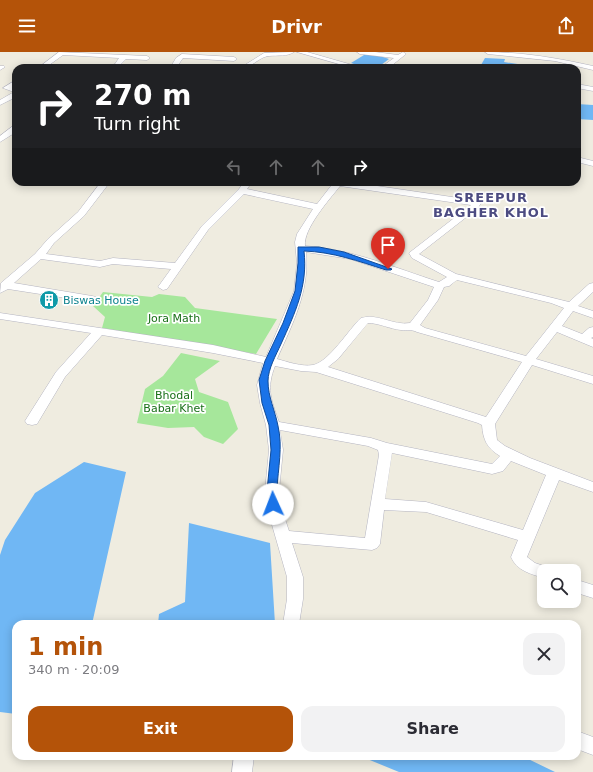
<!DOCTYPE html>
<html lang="en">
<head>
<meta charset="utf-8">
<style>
	:root { --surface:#fff; --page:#f2f2f3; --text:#2b2b33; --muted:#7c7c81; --accent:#b45309 }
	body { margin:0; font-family:"DejaVu Sans",sans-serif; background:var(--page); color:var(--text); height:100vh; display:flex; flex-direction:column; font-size:15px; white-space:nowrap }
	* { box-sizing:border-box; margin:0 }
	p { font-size:13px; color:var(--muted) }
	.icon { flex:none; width:22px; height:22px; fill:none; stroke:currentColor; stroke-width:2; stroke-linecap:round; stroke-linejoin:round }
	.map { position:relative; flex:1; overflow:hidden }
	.details { position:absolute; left:12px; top:568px; width:569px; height:140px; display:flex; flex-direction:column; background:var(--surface); border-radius:12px; box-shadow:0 2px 10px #0003 }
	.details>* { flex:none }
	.hud { position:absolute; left:12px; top:12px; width:569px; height:122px; border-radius:12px; box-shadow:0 2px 10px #0003; background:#202124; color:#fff; overflow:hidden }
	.buttons { position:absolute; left:537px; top:512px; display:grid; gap:8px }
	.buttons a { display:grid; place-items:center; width:44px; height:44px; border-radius:8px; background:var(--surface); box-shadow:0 2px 10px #0003; font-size:20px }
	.pin { position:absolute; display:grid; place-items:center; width:34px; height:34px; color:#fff; margin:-41px -17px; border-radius:50% 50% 50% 0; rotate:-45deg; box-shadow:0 0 4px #0007 }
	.pin .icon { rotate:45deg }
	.me { position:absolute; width:44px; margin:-22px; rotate:358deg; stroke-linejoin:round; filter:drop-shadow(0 0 3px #0008) }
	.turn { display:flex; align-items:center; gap:14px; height:84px; padding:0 16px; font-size:18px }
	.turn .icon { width:52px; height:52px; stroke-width:2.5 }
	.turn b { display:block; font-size:28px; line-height:34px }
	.lanes { display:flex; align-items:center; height:38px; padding:0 16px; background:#0003; justify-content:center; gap:20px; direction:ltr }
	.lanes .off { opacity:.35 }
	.round { display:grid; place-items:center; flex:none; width:42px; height:42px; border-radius:12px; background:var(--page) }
	.headline { display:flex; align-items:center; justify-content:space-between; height:68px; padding:0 16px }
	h1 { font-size:24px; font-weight:700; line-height:30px; color:var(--accent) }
	.cta { display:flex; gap:8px; margin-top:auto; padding:8px 16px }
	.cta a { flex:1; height:46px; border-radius:12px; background:var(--accent); color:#fff; font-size:16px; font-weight:700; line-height:46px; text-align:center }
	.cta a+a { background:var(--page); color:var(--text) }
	header { display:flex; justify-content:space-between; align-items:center; height:52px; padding:0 16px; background:var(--accent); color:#fff; font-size:18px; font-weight:700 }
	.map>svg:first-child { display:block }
	.green { fill:#a6e79b }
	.water { fill:#70b7f4 }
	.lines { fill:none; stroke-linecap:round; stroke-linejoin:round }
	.street-casing { stroke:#b4b4c1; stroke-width:1 }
	.street { fill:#fff; fill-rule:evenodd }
	.route { fill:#1a73e8; stroke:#114b97 }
	.labels { text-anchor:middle; stroke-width:3.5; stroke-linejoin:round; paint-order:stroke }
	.culture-label { font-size:11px; fill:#0d838f; stroke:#fff; text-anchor:start }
	.park-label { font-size:11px; fill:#197018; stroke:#fff }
	.far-district-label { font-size:13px; font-weight:bold; letter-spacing:1px; fill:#4c4b81; stroke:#fff }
</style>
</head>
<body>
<header><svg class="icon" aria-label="menu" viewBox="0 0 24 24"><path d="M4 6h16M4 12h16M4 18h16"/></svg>Drivr<svg class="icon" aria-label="share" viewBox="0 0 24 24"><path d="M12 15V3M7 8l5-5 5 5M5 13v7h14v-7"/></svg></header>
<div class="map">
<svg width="593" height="720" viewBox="0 0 593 720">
	<rect width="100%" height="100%" fill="#efece0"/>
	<path class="green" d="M103,240L152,245L159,242L185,245L195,256L277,267L256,302L102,276L105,265L93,254Z
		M181,301L220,309L195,327L199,340L228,350L238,377L223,392L204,385L194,375L168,376L137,371L145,337L163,324Z"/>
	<path class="water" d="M374,2L389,7L377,16L357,13L351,11L364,3Z
		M485,6L505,7L504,10L524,13L537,12L568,16H499L481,13Z
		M577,52L593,53V68L577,67Z
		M84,410L126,420L92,572H16V662L0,660V503L5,488L35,441Z
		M189,471L270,491L275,572H158L159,562L185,550Z
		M360,704H522L555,720H399Z"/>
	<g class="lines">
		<defs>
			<path id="street" d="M59,0L147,4L150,6L147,8L126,7L119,14L101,16L115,12L119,6L63,3L45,16H38Z
				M294,0C287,5 278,3 269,4C258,5 253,16 240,16L264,1Z
				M297,0H307L363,16H353Z
				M357,0H375L398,3L403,0L406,2L391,14L380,16L394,6L360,2Z
				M485,0C522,0 557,6 593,14V18L555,9L488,2Z
				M182,2L234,5L237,7L234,9L183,6L176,16H170L176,6Z
				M0,14H4L5,15L0,18Z
				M16,28V33L12,36L16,37V45L0,53V48L14,40L3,36Z
				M577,32L593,35V39L577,36Z
				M13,74H16V80L0,90V84Z
				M577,105L593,109V114L577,110Z
				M101,130H110L84,164L54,191L46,202L100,209L113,206L175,211L202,174L239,137L244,130H252L247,137L317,152L334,130H350L479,149L481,151L478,156L419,202L456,222L569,250L589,232L593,231V240L578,254L593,259V266L573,259L562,274L582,282L589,276L593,275V285L591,286L593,287V295L557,280L536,307L593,324V332L532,313L495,372L497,388L505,394L530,406L593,430V440L559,428L527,505L535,511L550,516L551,519H544V526C531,522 517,519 511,505L518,488L426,460L384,458L380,492L377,496L372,498L292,491L303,525V547L299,572H283L287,547V525L266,452L265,439L269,398L266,373L260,351L257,333L263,311L213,301L102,283L65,325L37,372L32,373L27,372L25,369L56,320L91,281L0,267V261L213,293L266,305L294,239L297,211L295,190L297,182L313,157L244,142L208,178L167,237L163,238L158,235L171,217L113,212L100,215L41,207L14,231L92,244L96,245L97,247L96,249L92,250L8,237L0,241L1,231L35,202L48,187L78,160ZM340,134L471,153L409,201L412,206L447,225L439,230C395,216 352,197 305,194C303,177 329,148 340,134ZM306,200L350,207L434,235L428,248L410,271C393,274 378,261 361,266C349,277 329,310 313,313C302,315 288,310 277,307C292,273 310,239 306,200ZM457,228L551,251L564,256L526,304L425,276L420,273L438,248L444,235L449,234ZM368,271C379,271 390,277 401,278C407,279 411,277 417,280L522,310L486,365L328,315L338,307ZM275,314L301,319L316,320L478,371L482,373C483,388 487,396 500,404L492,412L387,391L371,386L279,370C271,348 266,336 275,314ZM280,378L368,394L378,398L379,403L365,486L289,479L280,452L279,439L283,398ZM392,401L492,422L503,419L511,409L546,423L523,478L426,450L385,447Z
				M574,527L593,533V546L574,540Z
				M577,679L593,685V703L577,697Z
				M234,704H254L252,720H232Z"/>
		</defs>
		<use href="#street" class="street-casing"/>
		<use href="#street" class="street"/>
	</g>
	<path class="route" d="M298,195H319L344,200L392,217L391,218H386C358,209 333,200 304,199C308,234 295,261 281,292C276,303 268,317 268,329C268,345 275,358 278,374C283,395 278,416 277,437C277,443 280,450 277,455H270L267,439L271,398L269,373L262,351L259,328L265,309L283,271L295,239L298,211Z"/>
	<defs>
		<symbol id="building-disc" viewBox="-11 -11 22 22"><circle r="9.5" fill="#0f9aa8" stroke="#fff"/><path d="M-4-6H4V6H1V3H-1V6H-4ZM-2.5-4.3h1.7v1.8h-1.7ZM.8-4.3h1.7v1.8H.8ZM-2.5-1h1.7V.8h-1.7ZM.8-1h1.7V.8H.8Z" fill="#fff"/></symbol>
	</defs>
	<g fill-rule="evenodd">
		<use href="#building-disc" x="38" y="237" width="22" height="22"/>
	</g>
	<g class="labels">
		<g class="culture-label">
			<text x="63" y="252">Biswas House</text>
		</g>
		<g class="park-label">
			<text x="174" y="270">Jora Math</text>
			<text x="174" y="347">Bhodal<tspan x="174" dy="13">Babar Khet</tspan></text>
		</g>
		<g class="far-district-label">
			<text x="491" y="150">SREEPUR<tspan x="491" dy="15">BAGHER KHOL</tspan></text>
		</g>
	</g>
</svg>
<div class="buttons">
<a><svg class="icon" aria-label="search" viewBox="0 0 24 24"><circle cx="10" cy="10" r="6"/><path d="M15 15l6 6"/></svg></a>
</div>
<div class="pin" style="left:388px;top:217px;background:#d93025"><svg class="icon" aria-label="arrive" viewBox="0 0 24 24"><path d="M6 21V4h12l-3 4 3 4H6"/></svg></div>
<svg class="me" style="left:273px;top:452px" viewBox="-20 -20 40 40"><circle r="19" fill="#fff"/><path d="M0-13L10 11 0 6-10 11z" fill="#1a73e8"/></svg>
<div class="hud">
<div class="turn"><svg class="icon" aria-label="right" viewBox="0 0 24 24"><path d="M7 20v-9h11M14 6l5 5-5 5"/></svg><div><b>270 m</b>Turn right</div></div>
<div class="lanes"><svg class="icon off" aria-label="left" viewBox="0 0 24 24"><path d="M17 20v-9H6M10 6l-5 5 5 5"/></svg><svg class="icon off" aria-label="ahead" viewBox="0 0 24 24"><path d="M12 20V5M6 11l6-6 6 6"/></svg><svg class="icon off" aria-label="ahead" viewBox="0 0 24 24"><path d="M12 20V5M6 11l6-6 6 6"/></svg><svg class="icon" aria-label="right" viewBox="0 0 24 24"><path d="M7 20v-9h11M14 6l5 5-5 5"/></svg></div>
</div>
<section class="details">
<div class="headline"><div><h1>1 min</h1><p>340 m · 20:09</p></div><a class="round"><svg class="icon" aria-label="close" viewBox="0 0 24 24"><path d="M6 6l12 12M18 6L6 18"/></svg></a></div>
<div class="cta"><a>Exit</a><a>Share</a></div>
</section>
</div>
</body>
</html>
